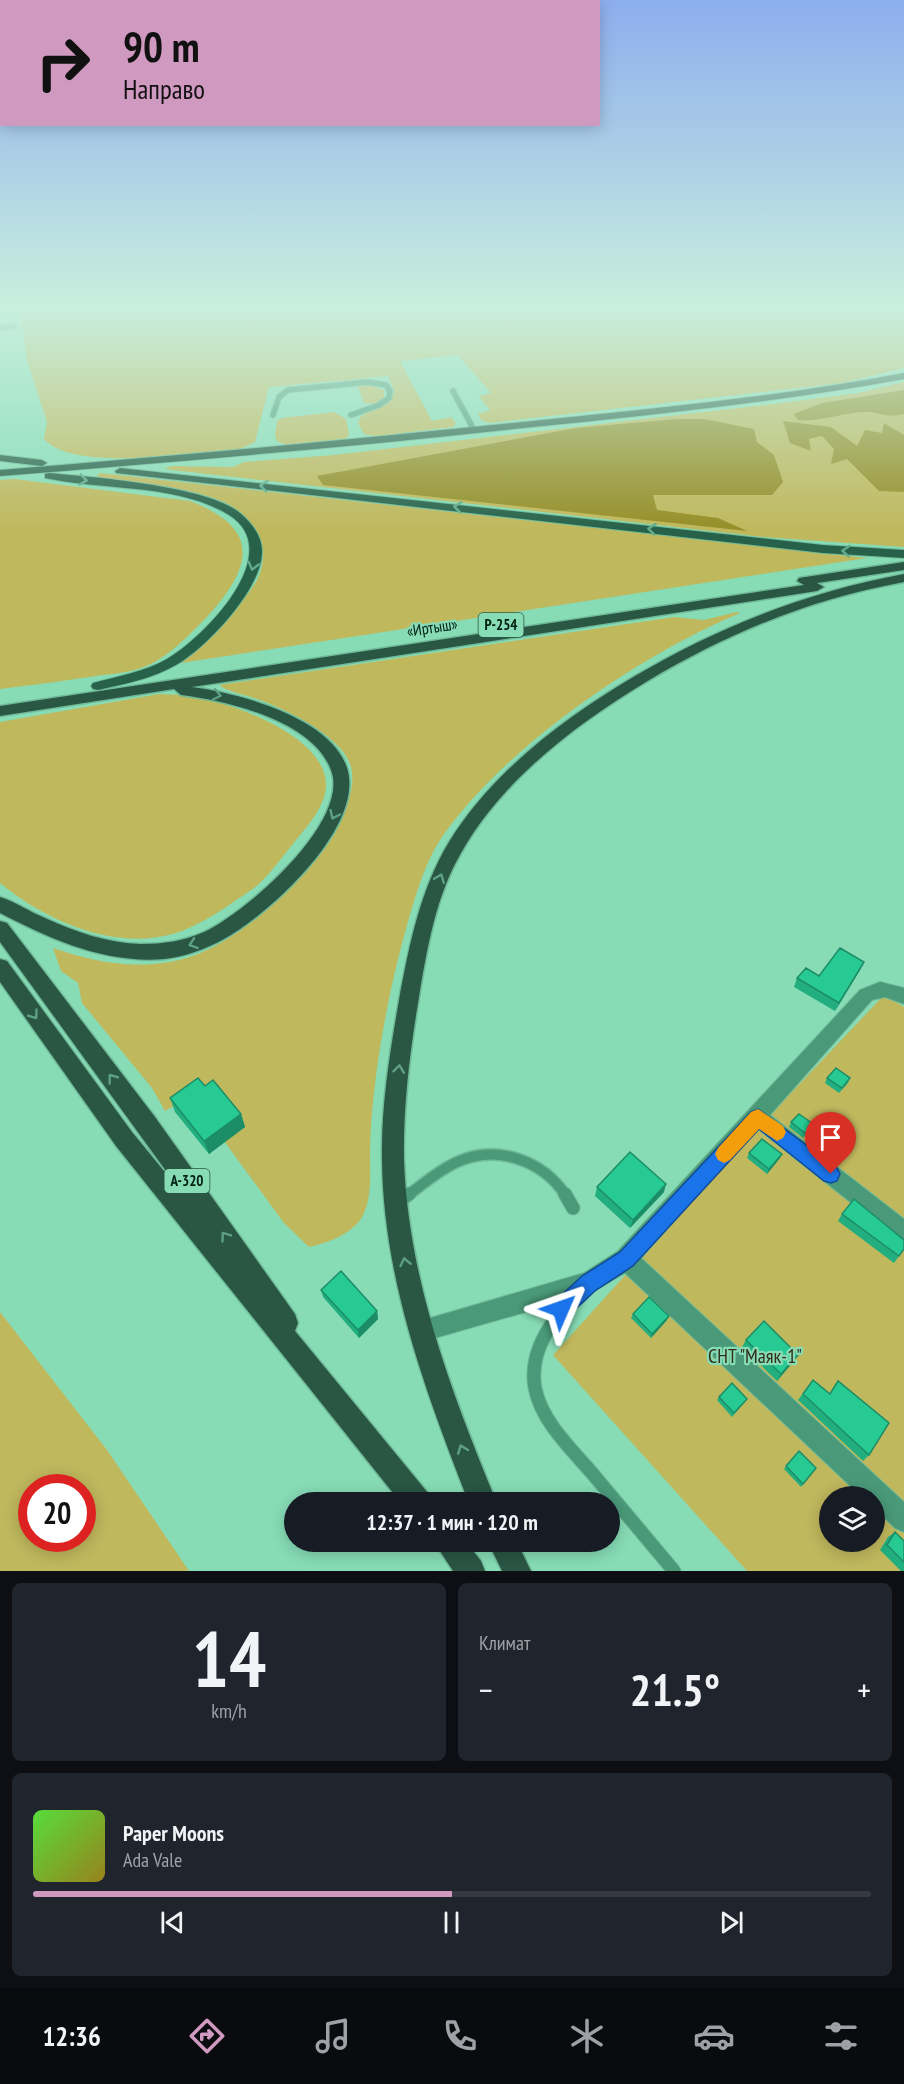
<!DOCTYPE html>
<html lang="ru">
<meta charset="utf-8">
<style>
body{margin:0;font-family:"PT Sans Narrow",sans-serif;background:#20242c;color:#f1f3f6;height:100vh;display:flex;flex-direction:column;font-size:22px;white-space:nowrap}
*{box-sizing:border-box;margin:0}
p{font-size:20px;color:#9ea1a6}
.icon{flex:none;width:33px;height:33px;fill:none;stroke:currentColor;stroke-width:2;stroke-linecap:round;stroke-linejoin:round}
.map{position:relative;height:1571px;overflow:hidden}
.details{display:flex;flex-direction:column;gap:12px;padding:12px;background:#0d0f14;flex:1}
.details>*{flex:none}
.guide{position:absolute;left:0px;top:0px;width:600px;height:126px;box-shadow:0 3px 15px #0003;background:#d099c0;color:#111;overflow:hidden}
.tools{position:absolute;left:819px;top:1486px;display:grid;gap:12px}
.tools a{display:grid;place-items:center;width:66px;height:66px;border-radius:50%;background:#171b24;box-shadow:0 3px 15px #0003;font-size:30px}
.speed{position:absolute;left:18px;top:1474px;display:flex;gap:12px;font-size:30px;font-weight:700;text-align:center}
.speed>*{display:grid;place-content:center;width:78px;height:78px;border-radius:50%;background:#171b24;box-shadow:0 3px 15px #0003;line-height:1}
.speed .limit{border:9px solid #d22;background:#fff;color:#111}
.pin{position:absolute;display:grid;place-items:center;width:51px;height:51px;color:#fff;margin:-62px -26px;border-radius:50% 50% 50% 0;rotate:-45deg;box-shadow:0 0 6px #0007}
.pin .icon{rotate:45deg}
.me{position:absolute;width:66px;margin:-33px;rotate:47deg;stroke-linejoin:round;filter:drop-shadow(0 0 4px #0008)}
.turn{display:flex;align-items:center;gap:21px;height:126px;padding:0 24px;font-size:27px}
.turn .icon{width:78px;height:78px;stroke-width:2.5}
.turn b{display:block;font-size:42px;line-height:51px}
.big{font-size:45px;font-weight:600;line-height:1.1}
.details .widget{flex:1;display:flex;flex-direction:column;justify-content:center;gap:9px;min-width:0;padding:0 21px;border-radius:9px;background:#20242c}
.details .dial{align-items:center;gap:0}
.dial b{font-size:78px;line-height:1}
.song{display:flex;align-items:center;gap:18px}
.cover{width:72px;height:72px;border-radius:9px;background:linear-gradient(135deg,hsl(110 70% 55%),hsl(50 70% 35%))}
.played{height:6px;border-radius:3px;background:linear-gradient(90deg,#d099c0 50%,#363941 50%)}
.keys{display:flex;justify-content:space-around;direction:ltr}
.heat{display:flex;justify-content:space-between;align-items:center;font-size:33px;direction:ltr}
.details .tiles{flex:1;display:grid;gap:12px;grid-template-columns:1fr 1fr}
.widget:last-child{grid-column:span 2}
.trip{position:absolute;left:284px;top:1492px;width:336px;height:60px;border-radius:30px;background:#171b24;box-shadow:0 3px 15px #0003;font-weight:600;line-height:60px;text-align:center}
.tabs{display:flex;height:96px;justify-content:space-around;align-items:center;background:#090b0e;color:#9ea1a6}
.tabs .icon{width:42px;height:42px}
.tabs .on{color:#d099c0}
.tabs b{font-size:27px;color:#f1f3f6}
.map>svg:first-child{display:block}
</style>
<div class="map">
<svg width="904" height="1571" viewBox="0 0 904 1571">
<rect width="100%" height="100%" fill="#87dcb6"/>
<path fill="#c0b85d" fill-rule="evenodd" d="M20,309H904V368L842,383L489,423L481,420L478,414L490,410L479,396L491,393L458,355L400,361L432,421L451,417L456,423L453,427L376,436L364,434L358,423L361,416L392,398L394,390L388,376L269,387L255,442L238,450C193,452 74,473 44,439L47,422L27,360Z
M904,382V547L763,537L164,469L172,466L233,467L244,462L333,455L773,404L858,393Z
M363,383L384,390V398L374,404L364,403L357,384Z
M334,412L346,419L349,435L345,439L289,446L277,441L275,436L277,421L282,418Z
M100,473L867,558L181,663L180,661C203,637 243,607 258,578C273,546 251,513 221,501C184,486 139,484 100,478L97,476Z
M15,479L190,501C263,529 252,568 206,618C187,637 167,659 141,668C127,673 110,674 96,676C64,681 32,685 0,689V480Z
M737,612L740,613C639,656 513,741 447,830C430,852 420,881 412,908C390,981 371,1078 370,1154C370,1176 373,1206 357,1224C344,1237 326,1243 309,1247L284,1223L191,1096L165,1111L152,1088L82,1003L78,983L61,971L53,948C92,961 128,969 169,962C196,958 222,944 243,928C279,899 364,817 351,767C343,736 285,709 257,699C246,695 228,692 219,685L674,617L704,620Z
M159,694C172,695 187,694 200,697C238,706 315,734 325,776C331,802 308,825 293,844C283,856 273,870 261,882C253,890 241,896 232,903C216,914 195,927 176,933C116,952 46,921 0,883V722Z
M884,995L904,1007V1571H747L553,1355L770,1115ZM830,1497H874V1542H830Z
M0,1312L107,1450L189,1571H0ZM32,1488H82V1539H32Z"/>
<path fill="#978e28" d="M904,390V414C887,418 883,413 867,412C844,412 821,422 798,420L793,414L822,403Z
M677,419H704L754,429L757,442L774,455L783,482L772,495H653L657,510L718,518L747,531L323,485L317,476L576,428Z
M783,421L831,427L857,446L865,430L882,433L884,423L904,435V492L879,491L847,459L831,464L834,449L822,436L809,439L811,451L790,443Z"/>
<g fill="none" stroke-linecap="round" stroke-linejoin="round">
<g stroke="#6fba98" stroke-width="7">
<path id="service-far2" d="M0,328L14,326
M453,391L474,430
M273,415L279,397L288,390L368,382L386,385L390,391L389,398L379,405L351,415"/>
</g>
<g stroke="#6fba98" stroke-width="13">
<path id="service-far1" d="M407,1196C423,1184 439,1170 457,1162C496,1144 543,1160 566,1196"/>
</g>
<g stroke="#6fba98" stroke-width="15">
<path id="service" d="M565,1194L573,1208
M399,1201L409,1194
M580,1292C554,1315 528,1351 535,1388C542,1424 575,1452 597,1479C623,1510 648,1540 674,1571"/>
</g>
<g stroke="#6fba98" stroke-width="2">
<path id="minor" d="M880,982L904,988V1004L885,997L872,1000L770,1115L904,1219V1243L897,1239L757,1128L641,1258L904,1502V1532L895,1528L874,1508V1497H862L625,1273L589,1294L421,1342L413,1339L410,1331L413,1323L584,1273L618,1251L860,990Z"/>
</g>
<g stroke="#6fba98" stroke-width="2">
<path id="primary" d="M904,373V379C778,402 651,415 523,428C349,447 175,462 0,476V470C175,456 349,440 523,422C651,409 778,397 904,373Z
M0,455L42,460L47,463L42,466L0,461Z
M120,468L823,545L904,550V558L823,553L116,473L115,471Z
M49,473C93,477 208,486 240,513C251,522 262,536 262,551C263,588 206,648 176,665C152,679 124,684 98,690L93,689L91,686L93,683C118,676 144,672 167,659C204,638 288,552 229,515C177,483 103,491 45,478V474Z"/>
</g>
<g stroke="#6fba98" stroke-width="3">
<path id="trunk" d="M904,562V570L817,583L824,587L817,591L192,687C239,693 342,720 349,777C356,834 269,914 224,939C206,949 184,957 164,959C105,964 50,939 0,913V897C16,902 30,912 45,918C75,932 108,943 141,944C163,944 184,941 204,932C245,913 347,825 332,773C316,721 228,701 181,695L174,689L0,716V706L804,585L797,581L799,578Z
M904,574V582C810,599 728,633 646,682C575,725 502,780 461,853C436,896 427,948 419,997C410,1051 403,1106 404,1160C408,1279 452,1394 497,1503H469C426,1393 383,1278 382,1159C381,1106 390,1052 399,1000C409,946 420,890 449,842C493,771 564,718 635,676C720,626 807,592 904,574Z
M0,921L7,923L155,1117L295,1314L298,1323L295,1331L428,1493L432,1503H401L116,1146L0,982V959L7,961L132,1132L182,1193L0,942Z
M434,1542H466L481,1561L485,1571H453Z
M488,1542H517L531,1571H502Z"/>
</g>
<use href="#service-far2" stroke="#4a9a79" stroke-width="5"/>
<use href="#service-far1" stroke="#4a9a79" stroke-width="10"/>
<use href="#service" stroke="#4a9a79" stroke-width="13"/>
<use href="#minor" fill="#4a9a79" fill-rule="evenodd"/>
<use href="#primary" fill="#28614a" fill-rule="evenodd"/>
<use href="#trunk" fill="#2a5644" fill-rule="evenodd"/>
</g>
<path fill="#22ae7e" d="M860,970L835,1011L794,987L797,978Z
M827,1078H850L848,1083L839,1093L825,1083Z
M205,1086L241,1114L245,1127L209,1154L175,1112L170,1098Z
M791,1122L813,1124L811,1129L803,1138L789,1127Z
M749,1153L782,1154L780,1158L767,1174L747,1158Z
M597,1187L664,1192L630,1228L595,1196Z
M842,1214L899,1256L894,1263L838,1221Z
M321,1290L377,1311L378,1319L359,1338L323,1297Z
M633,1314L667,1320L651,1338L631,1318Z
M746,1340L793,1362L777,1381L742,1347Z
M813,1380L829,1394L838,1381L869,1455L863,1461L798,1400Z
M719,1397L745,1402L732,1417L717,1400Z
M799,1451L816,1468L801,1487L784,1469Z
M895,1532L904,1541V1571H901L880,1550L888,1537Z"/>
<path fill="#1c8d67" d="M864,962L860,970L835,1011L839,1003Z
M241,1114L245,1127L209,1154L204,1141Z
M782,1154L780,1158L767,1174L769,1169Z
M666,1184L664,1192L630,1228L633,1220Z
M377,1311L378,1319L359,1338L358,1330Z
M669,1316L667,1320L651,1338L652,1334Z
M798,1355L793,1362L777,1381L781,1374Z"/>
<path fill="#28ca93" stroke="#1c8d67" stroke-width="1.5" d="M840,948L864,962L839,1003L797,978L806,968L819,976Z
M836,1068L850,1078L842,1088L827,1078Z
M198,1078L205,1086L213,1080L241,1114L204,1141L170,1098Z
M799,1114L813,1124L806,1134L791,1122Z
M762,1139L782,1154L769,1169L749,1153Z
M630,1152L666,1184L633,1220L597,1187Z
M854,1199L904,1240V1249L899,1256L842,1214Z
M341,1271L377,1311L358,1330L321,1290Z
M649,1297L669,1316L652,1334L633,1314Z
M764,1321L798,1355L781,1374L746,1340Z
M813,1380L830,1394L838,1381L889,1423L869,1455L803,1394Z
M732,1383L747,1399L734,1413L719,1397Z
M799,1451L816,1468L803,1484L786,1466Z
M895,1532L904,1541V1562L887,1545Z"/>
<defs><path id="oneway-chevron" d="M-2-3.5L2.5 0L-2 3.5" fill="none" stroke-width="1.6" stroke-linecap="round" stroke-linejoin="round" transform="scale(1.5)"/></defs>
<g stroke="#61ab8b">
<use href="#oneway-chevron" transform="translate(83 480) rotate(8)"/>
<use href="#oneway-chevron" transform="translate(264 486) rotate(-174)"/>
<use href="#oneway-chevron" transform="translate(458 507) rotate(-174)"/>
<use href="#oneway-chevron" transform="translate(652 529) rotate(-174)"/>
<use href="#oneway-chevron" transform="translate(846 551) rotate(-176)"/>
<use href="#oneway-chevron" transform="translate(253 566) rotate(104)"/>
</g>
<g stroke="#5da083">
<use href="#oneway-chevron" transform="translate(217 695) rotate(12)"/>
<use href="#oneway-chevron" transform="translate(334 815) rotate(115)"/>
<use href="#oneway-chevron" transform="translate(440 878) rotate(-68)"/>
<use href="#oneway-chevron" transform="translate(193 944) rotate(161)"/>
<use href="#oneway-chevron" transform="translate(34 1015) rotate(54)"/>
<use href="#oneway-chevron" transform="translate(399 1069) rotate(-83)"/>
<use href="#oneway-chevron" transform="translate(112 1078) rotate(-127)"/>
<use href="#oneway-chevron" transform="translate(225 1236) rotate(-125)"/>
<use href="#oneway-chevron" transform="translate(405 1262) rotate(-102)"/>
<use href="#oneway-chevron" transform="translate(462 1449) rotate(-111)"/>
</g>
<linearGradient id="sky" x2="0" y2="1"><stop stop-color="#8daeee"/><stop offset="0.58" stop-color="#c9efde"/><stop offset="1" stop-color="#c9efde" stop-opacity="0"/></linearGradient>
<rect width="904" height="529" fill="url(#sky)"/>
<path fill="#1a73e8" stroke="#114b97" stroke-width="1.5" d="M758,1109L837,1168L840,1174L837,1181L831,1183L824,1181L759,1129L633,1266L596,1290L568,1316L561,1319L554,1316L551,1309L554,1302L582,1276L620,1252L751,1112Z"/>
<path fill="#f59e0b" d="M758,1109L783,1126L786,1132L783,1138L777,1141L759,1129L730,1160L724,1163L718,1160L715,1154L718,1148L751,1112Z"/>
<g text-anchor="middle" stroke-width="4.5" stroke-linejoin="round" paint-order="stroke">
<g fill="#87dcb6" stroke="#285843" stroke-width="1.5">
<rect x="478.5" y="613" width="45" height="24" rx="4.5"/>
<rect x="164.5" y="1169" width="45" height="24" rx="4.5"/>
</g>
<g font-size="15" font-weight="bold" fill="#001f12">
<text x="501" y="630">Р-254</text>
<text x="187" y="1186">А-320</text>
</g>
<g font-size="16" fill="#001f12" stroke="#87dcb6">
<text transform="translate(432 627) rotate(-9)" y="6">«Иртыш»</text>
</g>
<g font-size="20" fill="#32301a" stroke="#87dcb6">
<text x="755" y="1363">СНТ "Маяк-1"</text>
</g>
</g>
</svg>
<div class="tools">
<a><svg class="icon" aria-label="layers" viewBox="0 0 24 24"><path d="M12 4l9 5-9 5-9-5zM3 14l9 5 9-5"/></svg></a>
</div>
<div class="speed"><div class="limit">20</div></div>
<div class="pin" style="left:831px;top:1174px;background:#d93025"><svg class="icon" aria-label="arrive" viewBox="0 0 24 24"><path d="M6 21V4h12l-3 4 3 4H6"/></svg></div>
<svg class="me" style="left:561px;top:1309px" viewBox="-20 -20 40 40"><path d="M0-17L14 15 0 8-14 15z" fill="#1a73e8" stroke="#fff" stroke-width="4"/></svg>
<div class="trip">12:37 · 1 мин · 120 m</div>
<div class="guide">
<div class="turn"><svg class="icon" aria-label="right" viewBox="0 0 24 24"><path d="M7 20v-9h11M14 6l5 5-5 5"/></svg><div><b>90 m</b>Направо</div></div>
</div>
</div>
<section class="details">
<div class="tiles">
<div class="widget dial"><b>14</b><p>km/h</p></div>
<div class="widget"><p>Климат</p>
<div class="heat"><a>−</a><b class="big">21.5°</b><a>+</a></div>
</div>
<div class="widget">
<div class="song"><i class="cover"></i><div><b>Paper Moons</b><p>Ada Vale</p></div></div>
<div class="played"></div>
<div class="keys"><svg class="icon" aria-label="previous" viewBox="0 0 24 24"><path d="M18 5L8 12l10 7zM5 5v14"/></svg><svg class="icon" aria-label="pause" viewBox="0 0 24 24"><path d="M8 5v14M16 5v14"/></svg><svg class="icon" aria-label="next" viewBox="0 0 24 24"><path d="M6 5l10 7-10 7zM19 5v14"/></svg></div>
</div>
</div>
</section>
<nav class="tabs">
<b>12:36</b>
<svg class="icon on" aria-label="directions" viewBox="0 0 24 24"><path d="M12 3l9 9-9 9-9-9zM9 14v-3h6M13 9l2 2-2 2"/></svg>
<svg class="icon" aria-label="music" viewBox="0 0 24 24"><path d="M9 18V5l10-2v13"/><circle cx="6" cy="18" r="3"/><circle cx="16" cy="16" r="3"/></svg>
<svg class="icon" aria-label="phone" viewBox="0 0 24 24"><path d="M5 4h4l2 5-3 2q2 4 5 5l2-3 5 2v4C11 20 4 13 5 4z"/></svg>
<svg class="icon" aria-label="climate" viewBox="0 0 24 24"><path d="M12 3v18M4 7l16 10M4 17L20 7"/></svg>
<svg class="icon" aria-label="car" viewBox="0 0 24 24"><path d="M5 17H2v-5l4-1 3-4h7l3 4 3 1v5h-3M9 17h6M6 11h13"/><circle cx="7" cy="17" r="2"/><circle cx="17" cy="17" r="2"/></svg>
<svg class="icon" aria-label="filters" viewBox="0 0 24 24"><path d="M4 7h16M4 17h16"/><circle cx="9" cy="7" r="2"/><circle cx="15" cy="17" r="2"/></svg>
</nav>
